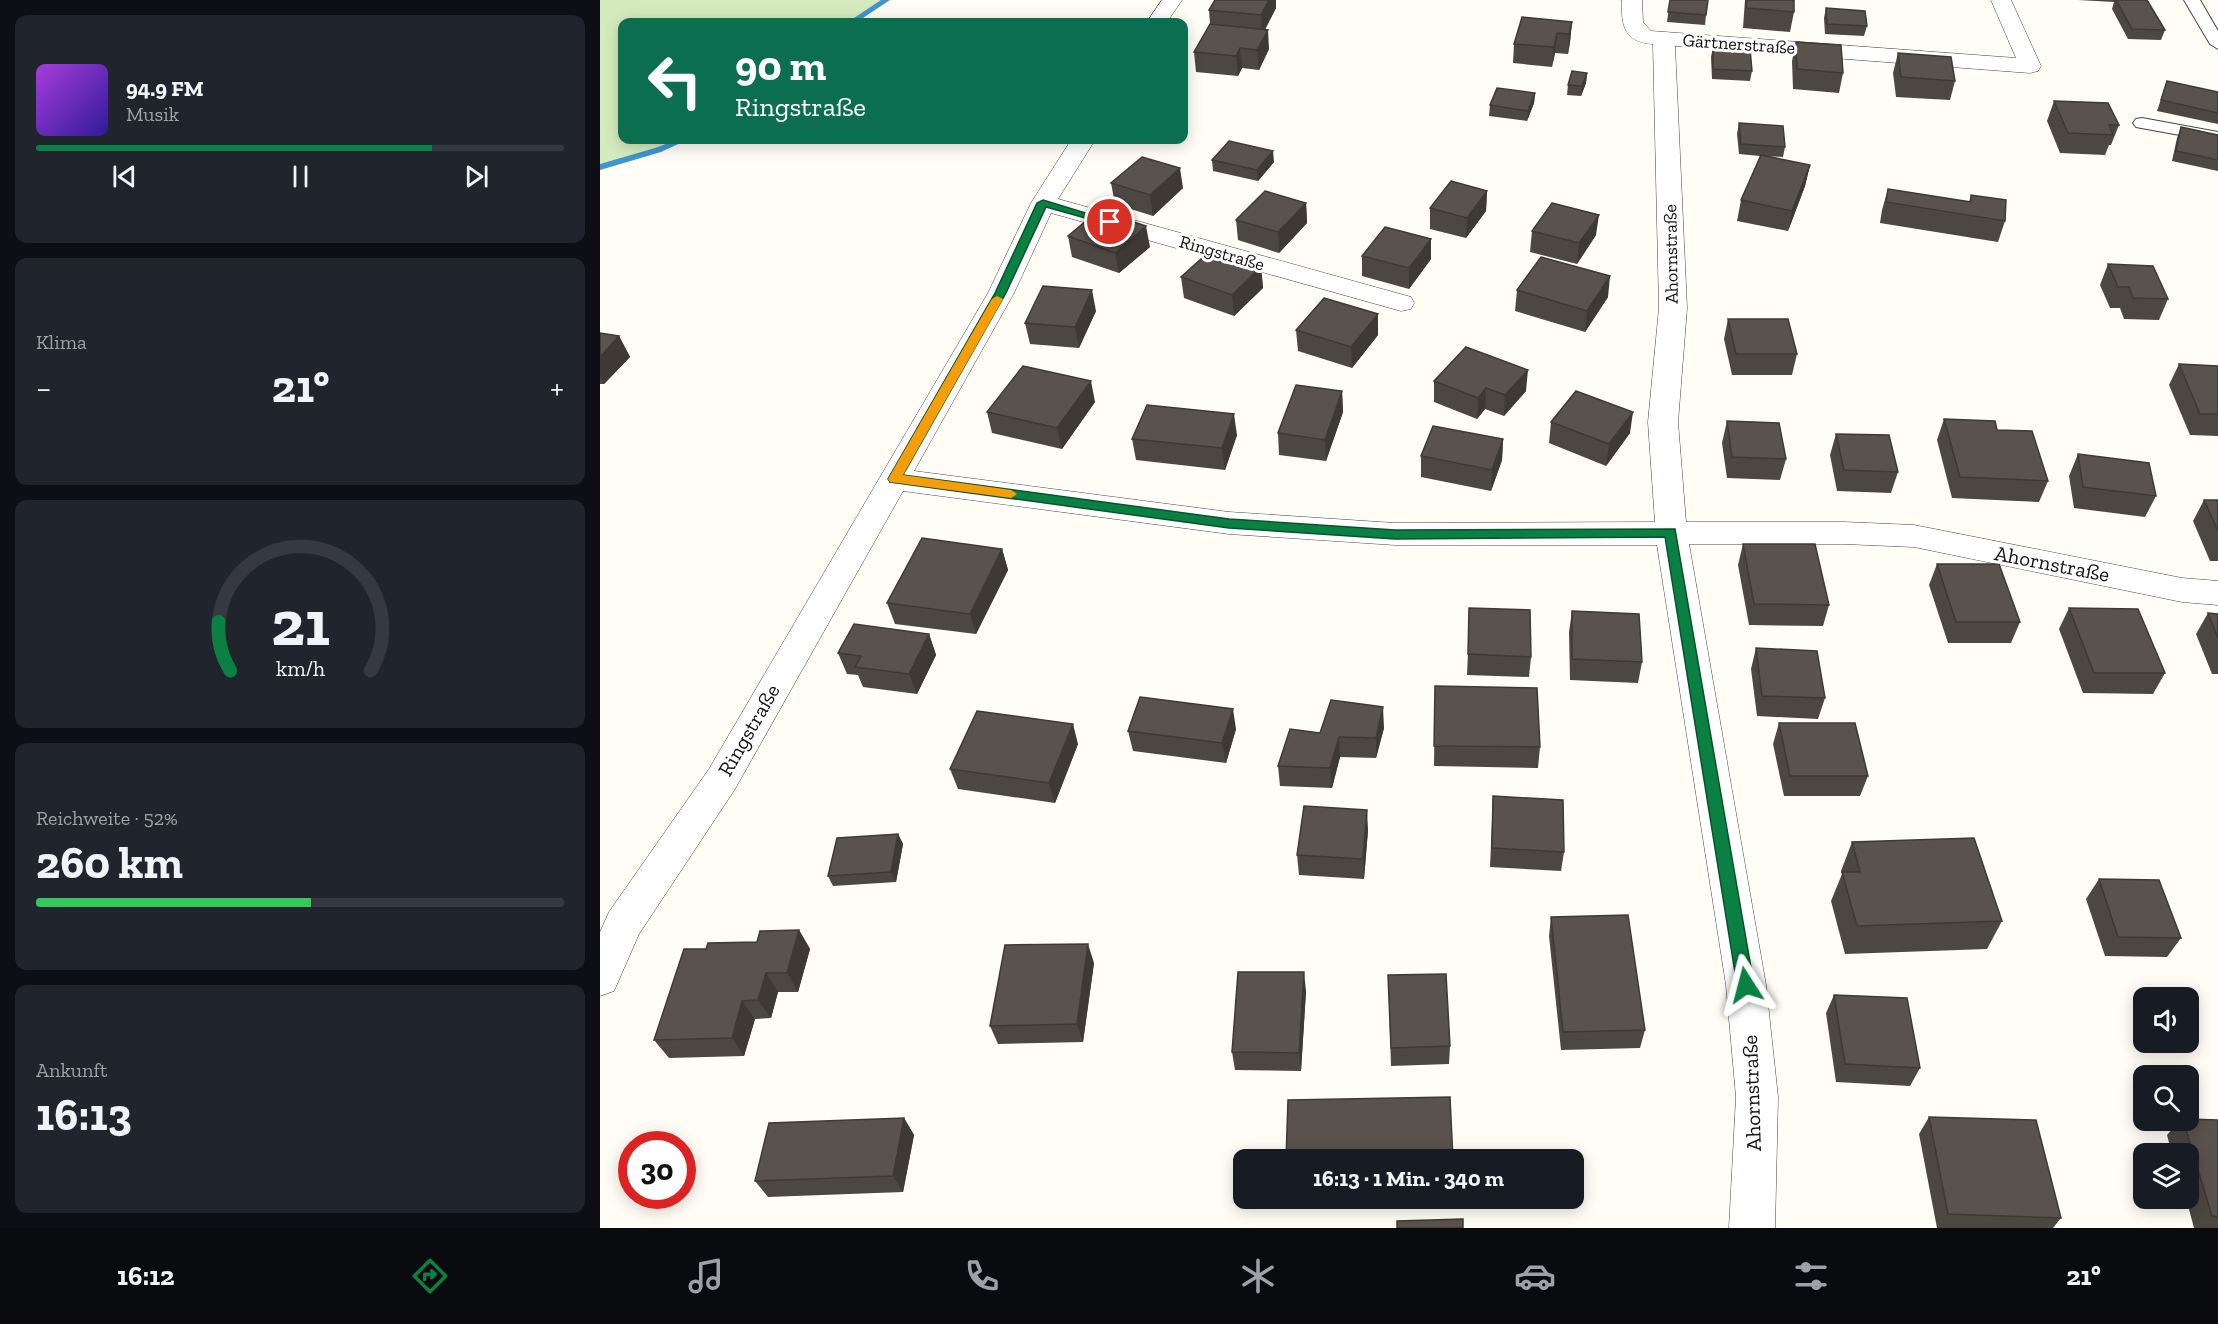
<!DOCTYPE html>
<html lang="de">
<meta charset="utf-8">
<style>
body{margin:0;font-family:"Zilla Slab",serif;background:#20242c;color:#f1f3f6;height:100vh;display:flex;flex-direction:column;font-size:22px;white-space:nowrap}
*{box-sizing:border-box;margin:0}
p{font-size:20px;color:#9ea1a6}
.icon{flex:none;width:33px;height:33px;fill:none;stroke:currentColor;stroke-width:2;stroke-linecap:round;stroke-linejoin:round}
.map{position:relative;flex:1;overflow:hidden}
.sheet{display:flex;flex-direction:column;gap:15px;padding:15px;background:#0d0f14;width:600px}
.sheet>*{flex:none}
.hud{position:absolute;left:18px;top:18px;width:570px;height:126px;border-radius:12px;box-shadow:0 3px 15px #0003;background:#0b6e4f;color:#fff;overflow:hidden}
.controls{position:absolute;left:1533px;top:987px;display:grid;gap:12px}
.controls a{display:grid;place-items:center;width:66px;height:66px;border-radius:12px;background:#171b24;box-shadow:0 3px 15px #0003;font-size:30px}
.speed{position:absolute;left:18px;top:1131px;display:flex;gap:12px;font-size:30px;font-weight:700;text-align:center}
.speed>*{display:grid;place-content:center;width:78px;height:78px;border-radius:50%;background:#171b24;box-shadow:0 3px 15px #0003;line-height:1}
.speed .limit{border:9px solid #d22;background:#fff;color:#111}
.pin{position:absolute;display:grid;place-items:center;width:51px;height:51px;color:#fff;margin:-26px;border:3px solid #fff;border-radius:50%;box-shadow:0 2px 6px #0007}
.me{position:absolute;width:66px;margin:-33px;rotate:351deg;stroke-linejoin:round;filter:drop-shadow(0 0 4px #0008)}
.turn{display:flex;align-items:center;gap:21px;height:126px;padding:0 18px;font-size:27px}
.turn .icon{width:78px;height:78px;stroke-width:2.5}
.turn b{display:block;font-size:42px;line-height:51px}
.big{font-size:45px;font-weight:700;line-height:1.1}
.sheet .widget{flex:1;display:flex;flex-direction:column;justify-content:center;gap:9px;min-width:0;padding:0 21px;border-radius:12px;background:#20242c}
.sheet .dial{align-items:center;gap:0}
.dial svg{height:156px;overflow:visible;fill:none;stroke:#363941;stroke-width:7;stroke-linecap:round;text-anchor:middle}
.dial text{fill:#f1f3f6;stroke:none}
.song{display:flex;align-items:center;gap:18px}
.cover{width:72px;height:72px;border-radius:9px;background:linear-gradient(135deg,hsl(280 70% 55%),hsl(250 70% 35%))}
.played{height:6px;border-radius:3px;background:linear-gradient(90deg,#0b8043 75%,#363941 75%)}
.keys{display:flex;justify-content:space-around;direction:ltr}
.heat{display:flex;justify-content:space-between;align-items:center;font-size:33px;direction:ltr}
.charge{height:9px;border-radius:4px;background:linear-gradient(90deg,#34c759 52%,#363941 0)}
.trip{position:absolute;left:633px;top:1149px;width:351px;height:60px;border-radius:12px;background:#171b24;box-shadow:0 3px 15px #0003;font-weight:700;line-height:60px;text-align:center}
.tabs{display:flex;height:96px;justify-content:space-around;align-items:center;background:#090b0e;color:#9ea1a6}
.tabs .icon{width:42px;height:42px}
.tabs .selected{color:#0b8043}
.tabs b{font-size:27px;color:#f1f3f6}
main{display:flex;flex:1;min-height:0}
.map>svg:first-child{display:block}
</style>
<main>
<section class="sheet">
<div class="widget">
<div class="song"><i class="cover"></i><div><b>94.9 FM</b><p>Musik</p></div></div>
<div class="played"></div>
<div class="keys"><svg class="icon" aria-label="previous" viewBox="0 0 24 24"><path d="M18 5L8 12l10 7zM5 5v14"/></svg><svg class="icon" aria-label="pause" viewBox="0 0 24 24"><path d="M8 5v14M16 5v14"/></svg><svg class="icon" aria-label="next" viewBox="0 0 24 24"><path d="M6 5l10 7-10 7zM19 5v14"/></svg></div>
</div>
<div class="widget"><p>Klima</p>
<div class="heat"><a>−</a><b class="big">21°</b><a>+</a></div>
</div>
<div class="widget dial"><svg viewBox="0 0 100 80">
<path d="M14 69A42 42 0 1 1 86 69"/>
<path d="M14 69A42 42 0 0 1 8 44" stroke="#0b8043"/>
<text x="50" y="56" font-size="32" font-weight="700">21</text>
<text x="50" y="72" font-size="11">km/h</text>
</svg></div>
<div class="widget"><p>Reichweite · 52%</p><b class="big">260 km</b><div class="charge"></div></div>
<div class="widget"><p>Ankunft</p><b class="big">16:13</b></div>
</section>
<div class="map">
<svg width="1618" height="1228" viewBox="0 0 1618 1228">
<rect width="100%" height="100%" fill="#fffdf5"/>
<path fill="#d5ebbd" d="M0,0H286L252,22H22V140H83L58,150L0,167Z"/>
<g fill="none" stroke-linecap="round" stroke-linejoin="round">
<path fill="#3f96cf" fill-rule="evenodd" d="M281,0H290L257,22H248Z
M77,140H87L61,152L0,170V164L55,148Z"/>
<g stroke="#444" stroke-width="2">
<path id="service" d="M1584,0H1600L1618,31V49L1610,44Z
M1542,118L1618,132V142L1536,127L1533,123L1536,119Z"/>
</g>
<g stroke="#444" stroke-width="1">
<path id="minor" d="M562,0H582L567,22H547Z
M1022,0H1042L1043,22L1051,31L1416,58L1391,0H1411L1441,66L1438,71L1430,73L1075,46L1087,308L1078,422L1086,522H1244L1314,525L1582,578L1618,581V605L1582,602L1314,547L1244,544H1089L1166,985L1178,1097L1175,1228H1129L1136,1097L1126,985L1057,545H795L629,534L303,491L135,789L39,934L14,991L0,996V932L9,912L109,769L388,293L431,203L471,140H495L458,199L811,297L814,303L811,309L801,311L451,213L414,293L314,471L629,512L795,523L1055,522L1048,422L1059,308L1053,44C1024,42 1021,26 1022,0Z"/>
</g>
<use href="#service" fill="#fff" fill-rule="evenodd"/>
<use href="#minor" fill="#fff" fill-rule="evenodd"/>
</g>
<path fill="#4d4742" d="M1070,0L1106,15L1105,25L1067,22Z
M1145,0H1194V12L1190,32L1143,28Z
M1478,0H1547L1565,30L1561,40L1528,39L1512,9L1514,2Z
M676,8L665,30L669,49L659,70L642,68L638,76L596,72L594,52L610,24L609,10Z
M1226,8L1267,26L1264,36L1225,34L1224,18Z
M972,22L970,42L968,54L955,53L952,67L913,63L914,44Z
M1196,42L1243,73L1239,93L1193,89L1192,61Z
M1113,47L1152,71L1150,81L1112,79L1111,57Z
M1298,53L1355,81L1350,100L1296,97L1293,73Z
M987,73L986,83L981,96L967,95L968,85Z
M1567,81L1618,92V124L1557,111Z
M935,93L934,103L927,121L889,116L890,105Z
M1454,101L1519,125L1511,145H1509L1505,155L1460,153L1447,121Z
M1139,123L1185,147L1183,157L1162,156L1210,165L1205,186L1188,231L1137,221L1141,200L1160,156L1139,154L1137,134Z
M1581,127L1618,135V171L1572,161L1577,138Z
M612,160L674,162L658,181L613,171Z
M511,183L583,188L553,216L515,204Z
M1288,189L1369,202L1371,195L1405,221L1398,242L1280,223L1282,210Z
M887,191L886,211L866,238L830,229V208Z
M706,203L707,223L679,253L638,240L636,220Z
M932,231L996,235L977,264L930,252Z
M468,236L550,247L519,273L472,257Z
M762,256L831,259L809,289L762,276Z
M1508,264L1568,299L1559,320L1524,319L1520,308H1510L1500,285Z
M661,267L663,288L634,316L584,298L581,277Z
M917,290L1008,297L985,332L915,311Z
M496,311L479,348L430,344L425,323Z
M778,314V335L752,368L698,351L696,330Z
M1128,319L1197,354L1192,375H1132L1124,339Z
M0,333L19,336L30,357L4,384H0Z
M1579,364L1618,366V436L1590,435L1569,385Z
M834,381L926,391L904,416L885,409L877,419L834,402Z
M742,391L743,412L726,461L679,455L678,433Z
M495,402L462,449L392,433L387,412Z
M1344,419L1397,430L1448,481L1439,502L1352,498L1337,440Z
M1127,421L1186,459L1180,480L1127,478L1122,443Z
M951,422L1030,433L1006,466L949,443Z
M1236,434L1298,472L1291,493L1237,491L1230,455Z
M637,435L625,470L536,460L532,439Z
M903,439L902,460L891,491L821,477V456Z
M1478,454L1556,496L1545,517L1474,508L1469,476Z
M1604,500H1618V561H1610L1593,521Z
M1143,544L1229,605L1223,626L1149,625L1138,565Z
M402,549L408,570L376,634L295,624L287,603Z
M1337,564L1420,622L1411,643H1348L1329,585Z
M1469,608L1565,673L1553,694L1483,693L1459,629Z
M972,611L1042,662L1038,683L970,680L969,632Z
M1608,613L1618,614V674H1612L1596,634Z
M869,629L931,657L929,677L867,675Z
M329,634L336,655L317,694L263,687L258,675L247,674L238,653Z
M1156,648L1225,698L1218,719L1157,716L1151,669Z
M835,686L940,747L938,768L834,766Z
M1179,723L1268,776L1260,796H1184L1173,744Z
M784,728L776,758L740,757L732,788L680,786L678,766L720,733Z
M636,729L626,763L533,751L528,731Z
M478,744L455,803L358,789L350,769Z
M893,796L964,852L961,871L890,867Z
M768,830L764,879L699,875L697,855Z
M298,834L303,844L296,882L233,886L228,876Z
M1252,842L1402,921L1387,949L1245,954L1231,901L1242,874L1241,871Z
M1499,879L1581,938L1567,957L1505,956L1486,899Z
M951,917L1045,1030L1040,1048L961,1050L949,936Z
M199,930L210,949L198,992H178L171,1018L155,1019L144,1056L69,1058L54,1040L157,942Z
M494,963L483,1042L398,1044L390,1026Z
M788,975L850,1046L849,1064L791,1066Z
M706,991L701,1071L635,1070L632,1052Z
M1234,995L1320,1068L1310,1086L1236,1082L1226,1013Z
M1329,1117L1461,1218L1453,1228H1337L1319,1134Z
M304,1118L314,1135L303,1192L168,1197L155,1181Z
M1580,1120H1618V1228H1594L1586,1198H1588V1154H1572L1567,1135Z"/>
<path fill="#3f3936" d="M669,0H676V8L662,34L661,15Z
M972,22L970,42L968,54L969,34Z
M668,30L669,49L659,70L657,50Z
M957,33L955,53L952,67L954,47Z
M640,48L642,68L638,76L636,56Z
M987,73L986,83L981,96L982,86Z
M935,93L934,103L927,121L928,111Z
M673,151L674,162L658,181L657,170Z
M1210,165L1205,186L1188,231L1192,211Z
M580,168L583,188L553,216L550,195Z
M887,191L886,211L866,238L867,218Z
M706,203L707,223L679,253L678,232Z
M999,215L996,235L977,264L979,243Z
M546,226L550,247L519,273L515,253Z
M831,239V259L809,289V268Z
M661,267L663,288L634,316L632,295Z
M1010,276L1008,297L985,332L987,311Z
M492,290L496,311L479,348L475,327Z
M778,314V335L752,368L751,347Z
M19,336L30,357L4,384L0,376V357Z
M928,370L926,391L904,416L905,395Z
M491,381L495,402L462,449L457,428Z
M886,388L885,409L877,419L878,398Z
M742,391L743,412L726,461L725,440Z
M1033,412L1030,433L1006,466L1009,444Z
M634,414L637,435L625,470L622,448Z
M903,439L902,460L891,491L892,470Z
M402,549L408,570L376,634L370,614Z
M329,634L336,655L317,694L309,674Z
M783,707L784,728L776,758V738Z
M633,709L636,729L626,763L622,743Z
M473,724L478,744L455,803L449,783Z
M739,737L740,757L732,788L730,768Z
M767,810L768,830L764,879L763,859Z
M298,834L303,844L296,882L291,872Z
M199,930L210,949L198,992L187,973Z
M488,944L494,963L483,1042L477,1024Z
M704,972L706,991L701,1071L699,1053Z
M166,973L178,992L171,1018L158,1000Z
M142,1001L155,1019L144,1056L132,1038Z
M304,1118L314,1135L303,1192L293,1176Z"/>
<path fill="#5a524d" stroke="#3f3936" stroke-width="1.5" d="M615,0H669L661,15L609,10Z
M1070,0H1108L1106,15L1068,12Z
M1147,0H1194V12L1146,8Z
M1516,0H1547L1565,30L1532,29Z
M1226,8L1265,11L1267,26L1227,24Z
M922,17L972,22L969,34L957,33L954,47L914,44Z
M610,24L668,30L657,50L640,48L636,56L594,52Z
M1196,42L1241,45L1243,73L1197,69Z
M1113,47L1150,49L1152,71L1113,69Z
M1298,53L1351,57L1355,81L1301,77Z
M972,71L987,73L982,86L968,85Z
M1567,81L1618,92V113L1561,100Z
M897,88L935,93L928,111L890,105Z
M1454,101L1508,103L1519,125H1509L1513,135L1468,133Z
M1139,123L1183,126L1185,147L1141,144Z
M1581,127L1618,135V160L1576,151Z
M629,141L673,151L657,170L612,160Z
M1161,155L1210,165L1192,211L1141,200Z
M542,157L580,168L550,195L511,183Z
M851,181L887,191L867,218L830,208Z
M1288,189L1371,202V195L1406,200L1405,221L1286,202Z
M665,191L706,203L678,232L636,220Z
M952,203L999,215L979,243L932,231Z
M499,210L546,226L515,253L468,236Z
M785,227L831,239L809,268L762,256Z
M611,250L661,267L632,295L581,277Z
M941,257L1010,276L987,311L917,290Z
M1508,264L1553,266L1568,299L1533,298L1529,287H1518Z
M443,286L492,290L475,327L425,323Z
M724,298L778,314L751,347L696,330Z
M1128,319H1188L1197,354H1136Z
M0,333L19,336L0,357Z
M866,347L928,370L905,395L886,388L878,398L834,381Z
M1579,364L1618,366V414H1600Z
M423,366L491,381L457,428L387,412Z
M696,385L742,391L725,440L678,433Z
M976,391L1033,412L1009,444L951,422Z
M547,405L634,414L622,448L532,439Z
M1344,419L1395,421L1397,430L1432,431L1448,481L1360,477Z
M1127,421L1179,423L1186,459L1132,457Z
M833,426L903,439L892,470L821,456Z
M1236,434L1289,435L1298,472L1244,470Z
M1478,454L1549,463L1556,496L1483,487Z
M1604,500H1618V531Z
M322,538L402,549L370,614L287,603Z
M1143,544H1215L1229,605L1154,604Z
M1337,564H1399L1420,622H1356Z
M869,608L930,610L931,657L868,654Z
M1469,608L1538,609L1565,673H1494Z
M972,611L1039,614L1042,662L972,659Z
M1608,613L1618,614V638Z
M254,624L329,634L309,674L255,667L261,656L238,653Z
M1156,648L1217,651L1225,698L1162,696Z
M835,686L937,688L940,747L834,746Z
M540,697L633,709L622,743L528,731Z
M731,700L783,707L776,738L739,737L730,768L678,766L690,729L720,733Z
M377,711L473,724L449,783L350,769Z
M1179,723H1255L1268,776H1190Z
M893,796L963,800L964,852L892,848Z
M704,806L767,810L763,859L697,855Z
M298,834L291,872L228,876L237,838Z
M1374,838L1402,921L1257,926L1242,872H1260L1252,842Z
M1499,879L1559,880L1581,938L1518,937Z
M1028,915L1045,1030L963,1032L951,917Z
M199,930L187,973H166L158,1000L142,1001L132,1038L54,1040L84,949H106L108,943L157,942L160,931Z
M488,944L477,1024L390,1026L405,945Z
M638,972H704L699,1053L632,1052Z
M846,974L850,1046L791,1048L788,975Z
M1234,995L1307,998L1320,1068L1245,1064Z
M850,1097L853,1160H686L688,1100Z
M1329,1117L1436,1120L1461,1218L1348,1214Z
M304,1118L293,1176L155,1181L169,1123Z
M1588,1119L1618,1120V1217L1612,1216L1583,1120H1588Z
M863,1219V1228H797V1221Z"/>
<path fill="#0b8043" stroke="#07532c" stroke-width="1.5" d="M443,200L515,222L510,225L446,207L406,293L303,475L629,519L795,530L1075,529L1154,985L1151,990L1146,992L1140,990L1137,985L1065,537L795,539L629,528L290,482L288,479L395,293L437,203Z"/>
<path fill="#f59e0b" d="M397,296L403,299L303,475L411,490L417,494L411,498L290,482L288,479L392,299Z"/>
<g text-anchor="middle" stroke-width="6" stroke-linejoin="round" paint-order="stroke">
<g font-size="18" fill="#111" stroke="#fff">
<text transform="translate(1139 44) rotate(4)" y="6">Gärtnerstraße</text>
<text transform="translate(622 253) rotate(16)" y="6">Ringstraße</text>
<text transform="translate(1071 254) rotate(-91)" y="6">Ahornstraße</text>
</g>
<g font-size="21" fill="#111" stroke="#fff">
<text transform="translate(1452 564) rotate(11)" y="7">Ahornstraße</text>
<text transform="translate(149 730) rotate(-60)" y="7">Ringstraße</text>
<text transform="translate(1152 1093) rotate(-92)" y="7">Ahornstraße</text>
</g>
</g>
</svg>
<div class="controls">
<a><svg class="icon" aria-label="sound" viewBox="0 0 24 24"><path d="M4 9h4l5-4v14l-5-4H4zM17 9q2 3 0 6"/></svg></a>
<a><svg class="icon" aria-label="search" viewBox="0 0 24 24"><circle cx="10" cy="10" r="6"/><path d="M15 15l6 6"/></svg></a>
<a><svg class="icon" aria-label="layers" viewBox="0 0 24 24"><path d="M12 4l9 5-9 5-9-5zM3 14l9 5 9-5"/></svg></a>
</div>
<div class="speed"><div class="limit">30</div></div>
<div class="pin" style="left:510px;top:222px;background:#d93025"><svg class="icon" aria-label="arrive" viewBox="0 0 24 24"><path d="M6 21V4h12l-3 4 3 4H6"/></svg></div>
<svg class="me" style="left:1146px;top:985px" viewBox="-20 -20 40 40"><path d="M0-17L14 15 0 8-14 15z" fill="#0b8043" stroke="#fff" stroke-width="4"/></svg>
<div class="trip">16:13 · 1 Min. · 340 m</div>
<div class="hud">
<div class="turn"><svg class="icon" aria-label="left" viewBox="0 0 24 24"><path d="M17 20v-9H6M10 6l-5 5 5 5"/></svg><div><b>90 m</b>Ringstraße</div></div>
</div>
</div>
</main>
<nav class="tabs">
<b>16:12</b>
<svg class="icon selected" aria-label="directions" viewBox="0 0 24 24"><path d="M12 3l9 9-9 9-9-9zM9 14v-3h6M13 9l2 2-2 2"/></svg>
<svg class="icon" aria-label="music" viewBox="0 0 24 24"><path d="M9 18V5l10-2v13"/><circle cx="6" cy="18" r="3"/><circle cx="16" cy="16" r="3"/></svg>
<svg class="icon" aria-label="phone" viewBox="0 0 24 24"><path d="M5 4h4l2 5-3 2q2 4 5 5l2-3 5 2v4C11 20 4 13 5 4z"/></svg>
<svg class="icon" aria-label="climate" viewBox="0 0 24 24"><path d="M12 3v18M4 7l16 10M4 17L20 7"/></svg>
<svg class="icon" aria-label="car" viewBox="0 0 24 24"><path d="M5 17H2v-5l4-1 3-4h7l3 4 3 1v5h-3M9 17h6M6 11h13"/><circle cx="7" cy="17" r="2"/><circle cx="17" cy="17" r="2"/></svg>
<svg class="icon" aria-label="filters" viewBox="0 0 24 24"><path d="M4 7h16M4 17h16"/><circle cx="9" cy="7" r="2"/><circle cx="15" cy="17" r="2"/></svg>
<b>21°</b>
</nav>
